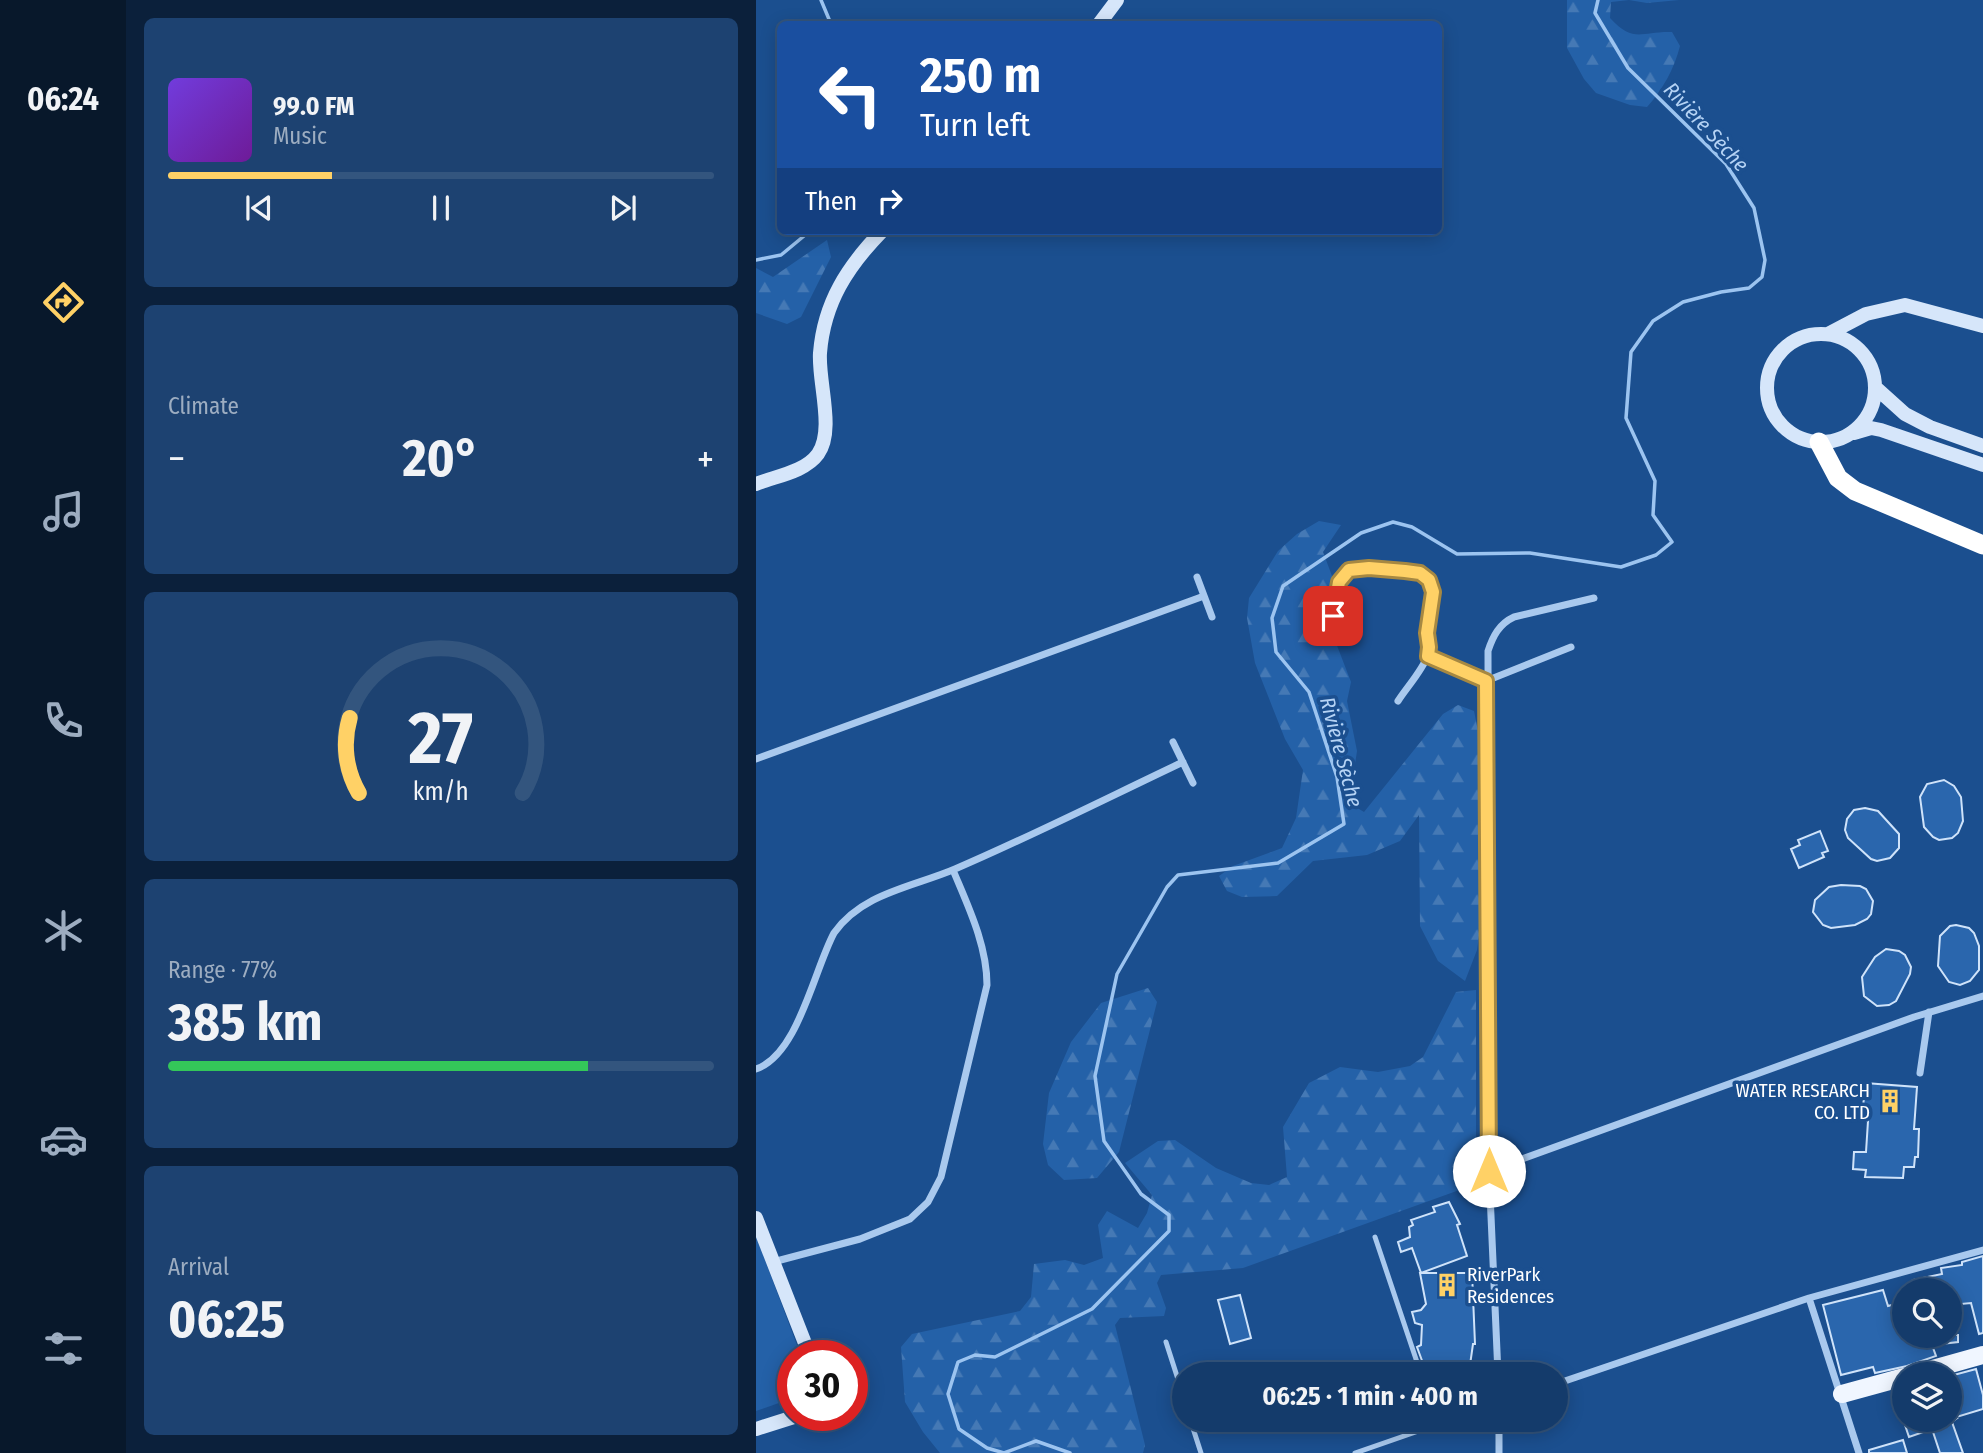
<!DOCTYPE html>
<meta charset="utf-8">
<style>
body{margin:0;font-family:"Fira Sans Condensed",sans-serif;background:#1d4271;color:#f1f3f6;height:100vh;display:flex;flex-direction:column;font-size:26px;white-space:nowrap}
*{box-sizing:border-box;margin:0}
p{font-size:23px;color:#9dadc1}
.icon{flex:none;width:38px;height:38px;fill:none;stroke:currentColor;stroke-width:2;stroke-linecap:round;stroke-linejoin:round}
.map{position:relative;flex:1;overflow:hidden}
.drawer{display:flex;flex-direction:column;gap:18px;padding:18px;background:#0b203b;width:630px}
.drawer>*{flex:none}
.hud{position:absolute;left:21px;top:21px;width:665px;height:214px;border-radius:10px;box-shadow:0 4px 18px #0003,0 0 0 2px #33557e;background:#1a4fa0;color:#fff;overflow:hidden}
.tools{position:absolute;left:1136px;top:1278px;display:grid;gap:14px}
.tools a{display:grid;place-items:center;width:70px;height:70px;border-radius:50%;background:#143b6b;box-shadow:0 4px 18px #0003,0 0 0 2px #33557e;font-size:35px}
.speed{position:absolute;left:21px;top:1340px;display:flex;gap:14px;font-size:35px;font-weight:700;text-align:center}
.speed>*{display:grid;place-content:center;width:91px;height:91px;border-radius:50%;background:#143b6b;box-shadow:0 4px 18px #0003,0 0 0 2px #33557e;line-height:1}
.speed .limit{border:10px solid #d22;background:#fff;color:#111}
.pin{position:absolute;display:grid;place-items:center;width:60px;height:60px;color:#fff;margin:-30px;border-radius:14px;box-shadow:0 4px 10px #0006}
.me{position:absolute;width:77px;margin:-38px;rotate:0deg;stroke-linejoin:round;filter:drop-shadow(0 0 5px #0008)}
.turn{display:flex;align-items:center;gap:24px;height:147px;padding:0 28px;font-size:32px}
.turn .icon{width:91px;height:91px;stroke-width:2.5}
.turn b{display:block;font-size:49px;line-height:60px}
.then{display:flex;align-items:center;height:66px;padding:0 28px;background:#0003;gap:14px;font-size:26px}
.big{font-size:52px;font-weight:700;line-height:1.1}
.drawer .tile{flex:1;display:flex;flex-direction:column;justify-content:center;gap:10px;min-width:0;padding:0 24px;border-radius:10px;background:#1d4271}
.drawer .dial{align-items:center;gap:0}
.dial svg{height:182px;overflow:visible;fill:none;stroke:#33557e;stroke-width:7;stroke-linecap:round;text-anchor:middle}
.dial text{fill:#f1f3f6;stroke:none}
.song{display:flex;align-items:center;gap:21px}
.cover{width:84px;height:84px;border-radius:10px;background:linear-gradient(135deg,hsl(260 70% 55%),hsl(280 70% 35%))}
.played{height:7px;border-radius:4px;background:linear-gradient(90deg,#ffd166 30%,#33557e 30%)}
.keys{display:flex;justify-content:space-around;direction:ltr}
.heat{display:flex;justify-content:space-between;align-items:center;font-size:38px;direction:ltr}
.charge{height:10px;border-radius:5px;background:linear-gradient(90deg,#34c759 77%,#33557e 0)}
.trip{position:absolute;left:416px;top:1362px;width:396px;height:70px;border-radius:35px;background:#143b6b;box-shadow:0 4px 18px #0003,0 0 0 2px #33557e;font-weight:700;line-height:70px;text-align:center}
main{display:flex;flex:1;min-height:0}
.tabs{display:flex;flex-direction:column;width:126px;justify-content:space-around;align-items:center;background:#08182b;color:#9dadc1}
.tabs .icon{width:49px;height:49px}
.tabs .current{color:#ffd166}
.tabs b{font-size:32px;color:#f1f3f6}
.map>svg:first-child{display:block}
</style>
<main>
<nav class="tabs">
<b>06:24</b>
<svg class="icon current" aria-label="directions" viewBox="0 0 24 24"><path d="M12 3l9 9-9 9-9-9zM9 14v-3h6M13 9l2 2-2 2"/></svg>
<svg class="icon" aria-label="music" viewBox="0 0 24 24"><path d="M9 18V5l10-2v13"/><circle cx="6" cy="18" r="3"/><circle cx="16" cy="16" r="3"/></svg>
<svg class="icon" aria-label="phone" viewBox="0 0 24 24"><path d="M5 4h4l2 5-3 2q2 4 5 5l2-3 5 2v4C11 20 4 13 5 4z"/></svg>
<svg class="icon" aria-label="climate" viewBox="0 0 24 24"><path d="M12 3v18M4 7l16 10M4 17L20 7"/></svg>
<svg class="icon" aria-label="car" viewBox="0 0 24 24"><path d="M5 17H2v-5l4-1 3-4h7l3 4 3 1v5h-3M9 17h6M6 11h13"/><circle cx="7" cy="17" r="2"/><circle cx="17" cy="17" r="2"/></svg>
<svg class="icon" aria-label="filters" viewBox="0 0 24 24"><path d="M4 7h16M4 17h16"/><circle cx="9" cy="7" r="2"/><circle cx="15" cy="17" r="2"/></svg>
</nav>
<section class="drawer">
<div class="tile">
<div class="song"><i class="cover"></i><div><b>99.0 FM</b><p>Music</p></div></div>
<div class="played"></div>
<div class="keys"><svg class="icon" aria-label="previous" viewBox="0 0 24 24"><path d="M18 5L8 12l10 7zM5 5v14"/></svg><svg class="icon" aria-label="pause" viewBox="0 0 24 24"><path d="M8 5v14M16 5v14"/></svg><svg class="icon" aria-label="next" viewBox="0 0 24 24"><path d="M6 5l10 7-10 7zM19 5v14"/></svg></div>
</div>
<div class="tile"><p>Climate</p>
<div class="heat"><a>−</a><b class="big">20°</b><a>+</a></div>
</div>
<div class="tile dial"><svg viewBox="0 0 100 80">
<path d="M14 69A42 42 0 1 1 86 69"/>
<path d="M14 69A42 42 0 0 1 10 36" stroke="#ffd166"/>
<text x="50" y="56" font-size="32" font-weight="700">27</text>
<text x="50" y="72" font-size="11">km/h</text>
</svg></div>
<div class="tile"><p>Range · 77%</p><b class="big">385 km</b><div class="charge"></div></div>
<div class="tile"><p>Arrival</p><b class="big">06:25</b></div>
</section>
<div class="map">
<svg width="1227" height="1453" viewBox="0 0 1227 1453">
<defs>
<pattern id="forest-firs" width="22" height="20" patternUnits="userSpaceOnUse" patternTransform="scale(1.75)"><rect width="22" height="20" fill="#2461a8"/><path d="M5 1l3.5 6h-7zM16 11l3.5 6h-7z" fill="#4579b5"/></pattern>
</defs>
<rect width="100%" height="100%" fill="#1b4f8f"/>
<path fill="#2461a8" d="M0,1236L45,1356H37V1398L0,1411Z"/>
<path fill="url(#forest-firs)" d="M811,0H923L891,3L873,0L855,2L854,18C878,44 885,31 916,32L924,46C918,69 907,89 891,107L874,105L840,93L828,79L811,48Z
M71,240L75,257L45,317L31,324L0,313V268L17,277Z
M563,521L585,525L567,552L579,584L570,617L595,682L591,701L601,751L593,803L608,812L687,714L702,705L718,711L725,746L728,900L721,950L709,981L682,961L664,926L663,815L644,841L611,855L557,861L521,896L486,897L471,891L463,876L477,866L526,848L540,818L547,770L529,739L499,663L491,618L493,598L522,551L541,534Z
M392,988L401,1002L363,1152L341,1178L308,1180L292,1165L287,1144L293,1093L315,1042L345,1003Z
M720,990V1184L487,1268L405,1275L401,1283L410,1308L408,1316L364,1318L359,1325L389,1445L387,1453H184L167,1432L149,1402L145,1347L156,1334L264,1311L275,1297L278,1264L309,1260L328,1265L347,1258L342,1225L351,1211L382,1228L391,1213L396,1195L369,1163L402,1141L419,1140L460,1168L495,1183L513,1185L531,1177L527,1127L553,1083L584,1067L622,1072L654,1066L667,1057L700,992Z"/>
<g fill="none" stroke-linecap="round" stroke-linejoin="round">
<path stroke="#9cc4f0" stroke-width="3.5" d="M65,0L75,24
M0,260L25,255L54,231
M314,1453L280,1441L248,1453L231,1448L203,1429L192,1394L202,1362L219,1355L239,1357L336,1309L413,1231V1215L385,1194L348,1141L339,1076L361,974L411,887L422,875L522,863L588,824L581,777L553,692L520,652L516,618L527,586L605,533L637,522L656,527L701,554L774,553L865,567L900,555L916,542L897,515L899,481L870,418L875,352L897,321L927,302L965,292L993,288L1006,277L1009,260L998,208L970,164L872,68L839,13L842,0"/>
</g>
<path fill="#2a66ad" stroke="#cfe3fa" stroke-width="2" d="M1188,780L1198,786L1205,797L1207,821L1202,833L1196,838L1183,840L1177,837L1168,827L1164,797L1171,784Z
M1109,808L1122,811L1143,834V848L1134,858L1121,861L1115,859L1092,838L1089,830L1091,819L1098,810Z
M1064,831L1072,851L1066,853L1068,857L1043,868L1035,849L1044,845L1042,840Z
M1085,885L1104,886L1110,889L1117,901L1115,914L1111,919L1099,925L1075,928L1067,925L1057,912L1059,900L1073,887Z
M1200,925L1213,928L1218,933L1223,946V970L1214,981L1204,985L1193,982L1182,966L1184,936L1194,926Z
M1130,949L1143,951L1149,955L1155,967L1154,974L1140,1001L1133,1005L1121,1006L1108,996L1106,977L1119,957Z
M1109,1083L1161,1087L1158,1129H1163L1162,1157H1159L1158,1167H1148L1147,1178L1109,1177L1110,1170L1097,1169L1098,1152H1110L1112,1121H1106Z
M693,1202L704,1224L701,1225L711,1256L665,1273L656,1248L645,1252L642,1242L654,1237L653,1227L657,1225L655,1220L679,1212L677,1207Z
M1227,1256V1333L1223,1334L1215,1303L1194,1305V1290H1159L1157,1280L1186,1274L1185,1268L1206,1265V1262Z
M664,1273H716L719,1344H717L714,1365L668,1366L661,1347L665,1345L666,1325L659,1323L656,1312L665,1310L670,1304Z
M1127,1290L1132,1306L1148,1302V1335H1202V1342L1176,1345L1180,1356L1151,1366L1119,1373L1117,1367L1085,1375L1067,1305Z
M484,1295L495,1338L474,1344L462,1300Z
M1220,1369L1227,1395V1409L1194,1419V1376Z
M1147,1419H1200L1196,1422L1207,1453H1184L1176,1429L1153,1437Z
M1147,1440L1151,1453H1113V1450Z"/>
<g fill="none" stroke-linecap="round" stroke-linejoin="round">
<path stroke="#a9c9ee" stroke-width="5" d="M619,1237L665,1374
M410,1342L429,1401
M434,1419L445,1453
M599,1453L697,1419"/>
<path stroke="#a9c9ee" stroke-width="7" d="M441,577L456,617
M577,616L583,582L593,570C609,568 662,565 673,580C684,595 671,617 671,633C671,641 675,647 672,655C666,671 651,687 642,701
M672,656L730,681L815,647
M417,742L437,783
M0,759L448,596
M0,1069C42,1055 58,970 78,933C106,893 157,887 199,869C276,836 351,798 427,762
M1164,1073L1173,1012
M733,1171L1158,1017L1227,996
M17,1262L104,1239L154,1219L172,1202L185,1177L231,985C231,945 212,906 197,870
M1053,1298L1103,1453
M742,1374L733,1171L732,651C737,636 743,624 758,617L838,598
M800,1384L1053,1298L1227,1250
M743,1453V1419"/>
<path stroke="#d6e6fa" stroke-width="14" d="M343,24L361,0
M1072,334L1110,314L1149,305L1227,326
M1011 388a54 54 0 1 1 108 0a54 54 0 1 1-108 0Z
M1119,387L1149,414L1174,427L1227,446
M1098,433L1115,428L1125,430L1227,465
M0,484C20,476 49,472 62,454C79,430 62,382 64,353C68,302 92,266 126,231
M0,1218L54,1356
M0,1429L41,1416"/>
<path stroke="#f0f6ff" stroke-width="18" d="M1159,1374L1227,1355
M1086,1394L1148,1377"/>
<path stroke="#fff" stroke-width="19" d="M1063,442L1082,478L1099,491L1227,545"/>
</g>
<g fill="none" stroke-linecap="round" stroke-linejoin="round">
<g stroke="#a68842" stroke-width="18">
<path id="route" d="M577,616L583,582L593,570L613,568L649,571L664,573L673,580L677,592L671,633L673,647L672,656L730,681L733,1171"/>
</g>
<use href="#route" stroke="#ffd166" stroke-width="12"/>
</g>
<defs>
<g id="building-bare" transform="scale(1.89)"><path d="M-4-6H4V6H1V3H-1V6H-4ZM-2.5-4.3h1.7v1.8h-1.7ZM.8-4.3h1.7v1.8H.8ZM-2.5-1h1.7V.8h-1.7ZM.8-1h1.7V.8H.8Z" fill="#ffd166" stroke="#1b4f8f" stroke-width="2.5" paint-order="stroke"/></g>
</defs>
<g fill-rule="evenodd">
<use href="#building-bare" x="1134" y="1101"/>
<use href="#building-bare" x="691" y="1285"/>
</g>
<g text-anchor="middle" stroke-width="7" stroke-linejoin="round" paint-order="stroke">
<g font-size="19" fill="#fff" stroke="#1b4f8f" text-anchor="end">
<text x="1114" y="1097">WATER RESEARCH<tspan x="1114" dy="22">CO. LTD</tspan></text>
<text x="711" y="1281" text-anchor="start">RiverPark<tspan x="711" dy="22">Residences</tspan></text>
</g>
<g font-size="21" font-style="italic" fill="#b5d3f5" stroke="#1b4f8f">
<text transform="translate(950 127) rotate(47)" y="7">Rivière Sèche</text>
<text transform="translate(585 752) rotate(75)" y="7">Rivière Sèche</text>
</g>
</g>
</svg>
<div class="tools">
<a><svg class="icon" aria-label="search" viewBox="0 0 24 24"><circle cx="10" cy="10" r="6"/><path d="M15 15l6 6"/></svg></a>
<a><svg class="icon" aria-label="layers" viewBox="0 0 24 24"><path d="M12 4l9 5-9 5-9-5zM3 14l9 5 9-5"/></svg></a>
</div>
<div class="speed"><div class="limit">30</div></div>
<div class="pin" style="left:577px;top:616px;background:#d93025"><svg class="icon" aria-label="arrive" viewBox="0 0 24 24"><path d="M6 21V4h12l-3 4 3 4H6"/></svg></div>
<svg class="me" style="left:733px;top:1171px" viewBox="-20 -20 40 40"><circle r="19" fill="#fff"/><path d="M0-13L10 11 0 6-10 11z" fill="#ffd166"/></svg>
<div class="trip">06:25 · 1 min · 400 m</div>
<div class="hud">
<div class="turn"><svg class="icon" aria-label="left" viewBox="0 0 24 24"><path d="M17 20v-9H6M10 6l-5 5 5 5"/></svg><div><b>250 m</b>Turn left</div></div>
<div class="then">Then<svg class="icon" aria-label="right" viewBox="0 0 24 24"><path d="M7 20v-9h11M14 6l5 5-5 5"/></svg></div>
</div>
</div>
</main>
